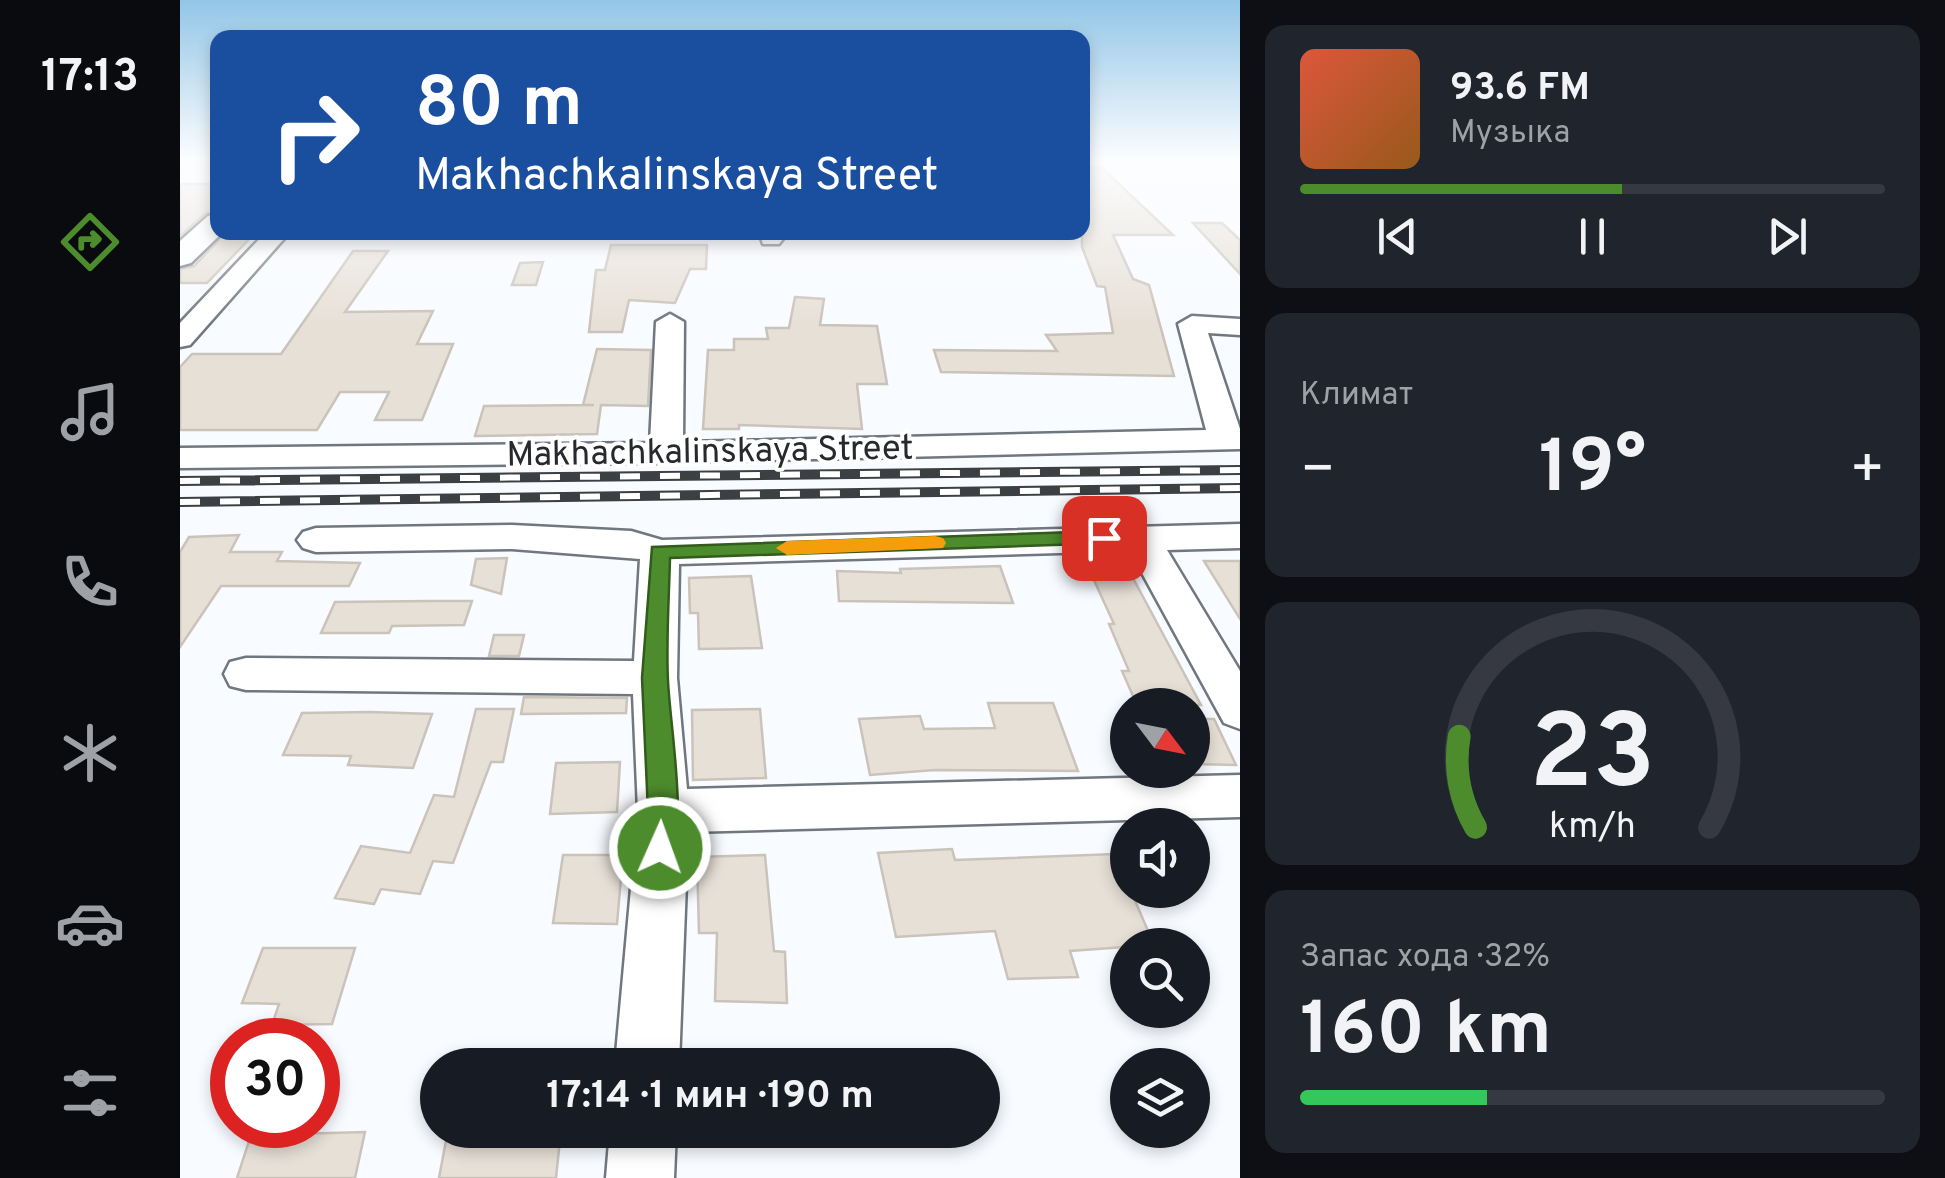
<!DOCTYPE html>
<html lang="ru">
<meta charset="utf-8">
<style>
body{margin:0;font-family:Overpass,sans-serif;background:#20242c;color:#f1f3f6;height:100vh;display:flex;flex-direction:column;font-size:38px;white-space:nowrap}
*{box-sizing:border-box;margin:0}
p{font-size:32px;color:#9ea1a6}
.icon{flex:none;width:55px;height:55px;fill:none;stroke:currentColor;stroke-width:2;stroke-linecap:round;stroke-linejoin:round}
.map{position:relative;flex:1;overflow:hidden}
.panel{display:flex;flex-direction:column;gap:25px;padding:25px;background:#0d0f14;width:705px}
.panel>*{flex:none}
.top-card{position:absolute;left:30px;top:30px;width:880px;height:210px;border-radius:20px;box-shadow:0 5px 15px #0003;background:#1a4fa0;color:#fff;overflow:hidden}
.needle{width:65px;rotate:122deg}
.buttons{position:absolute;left:930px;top:688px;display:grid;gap:20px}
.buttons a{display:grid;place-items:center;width:100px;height:100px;border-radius:50%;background:#171b24;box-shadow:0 5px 15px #0003;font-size:50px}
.speed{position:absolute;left:30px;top:1018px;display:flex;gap:20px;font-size:50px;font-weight:700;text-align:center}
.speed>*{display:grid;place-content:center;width:130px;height:130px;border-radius:50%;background:#171b24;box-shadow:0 5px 15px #0003;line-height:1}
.speed .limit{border:15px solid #d22;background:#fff;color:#111}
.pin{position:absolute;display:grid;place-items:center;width:85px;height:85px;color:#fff;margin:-42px;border-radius:20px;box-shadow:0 5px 15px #0006}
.me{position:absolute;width:110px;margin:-55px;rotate:2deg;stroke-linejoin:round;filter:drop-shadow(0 0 8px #0008)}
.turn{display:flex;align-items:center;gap:35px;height:210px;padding:0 40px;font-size:45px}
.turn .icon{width:130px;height:130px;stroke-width:2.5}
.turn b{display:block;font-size:70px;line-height:85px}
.big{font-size:75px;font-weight:700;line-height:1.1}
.panel .widget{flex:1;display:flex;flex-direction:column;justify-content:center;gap:15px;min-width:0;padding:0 35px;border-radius:20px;background:#20242c}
.panel .dial{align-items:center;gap:0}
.dial svg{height:260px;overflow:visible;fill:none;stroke:#363941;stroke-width:7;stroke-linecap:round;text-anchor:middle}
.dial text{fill:#f1f3f6;stroke:none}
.song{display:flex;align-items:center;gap:30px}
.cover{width:120px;height:120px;border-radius:15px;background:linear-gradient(135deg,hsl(10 70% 55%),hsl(30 70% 35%))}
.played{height:10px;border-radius:5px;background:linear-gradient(90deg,#4d8c2d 55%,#363941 55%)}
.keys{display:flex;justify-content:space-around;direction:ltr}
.heat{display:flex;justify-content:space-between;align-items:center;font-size:55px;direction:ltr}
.charge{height:15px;border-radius:8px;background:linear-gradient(90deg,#34c759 32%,#363941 0)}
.trip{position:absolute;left:240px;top:1048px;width:580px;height:100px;border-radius:50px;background:#171b24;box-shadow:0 5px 15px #0003;font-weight:700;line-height:100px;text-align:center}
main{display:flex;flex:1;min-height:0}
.dock{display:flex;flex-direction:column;width:180px;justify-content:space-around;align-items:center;background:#090b0e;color:#9ea1a6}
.dock .icon{width:70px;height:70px}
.dock .current{color:#4d8c2d}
.dock b{font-size:45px;color:#f1f3f6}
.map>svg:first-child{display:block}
</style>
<main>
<nav class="dock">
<b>17:13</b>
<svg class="icon current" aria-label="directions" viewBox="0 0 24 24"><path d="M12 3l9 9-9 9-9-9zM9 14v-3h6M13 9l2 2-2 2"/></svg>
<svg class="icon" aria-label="music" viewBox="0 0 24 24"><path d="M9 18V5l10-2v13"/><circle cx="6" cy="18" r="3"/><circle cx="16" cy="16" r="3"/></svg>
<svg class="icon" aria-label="phone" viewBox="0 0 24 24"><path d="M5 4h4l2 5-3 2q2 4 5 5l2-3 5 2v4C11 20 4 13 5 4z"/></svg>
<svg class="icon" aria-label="climate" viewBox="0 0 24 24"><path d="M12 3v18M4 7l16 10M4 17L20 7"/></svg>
<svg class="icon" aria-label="car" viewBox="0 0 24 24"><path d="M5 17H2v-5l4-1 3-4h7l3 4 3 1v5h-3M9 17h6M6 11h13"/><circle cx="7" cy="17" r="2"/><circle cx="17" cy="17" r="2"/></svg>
<svg class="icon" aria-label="filters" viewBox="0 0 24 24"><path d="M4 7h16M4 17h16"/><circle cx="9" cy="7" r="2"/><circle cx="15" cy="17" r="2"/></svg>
</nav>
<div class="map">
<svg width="1060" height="1178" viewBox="0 0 1060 1178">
<rect width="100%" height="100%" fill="#f8fbff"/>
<path fill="#e7e0d7" stroke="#cac3ba" stroke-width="2.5" d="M902,168H922L993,235H933L953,279L969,285L994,376L761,372L754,350L877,351L866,335L933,333L925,287L917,286L902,247Z
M0,184H38V210L26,213L0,236Z
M1013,223H1042L1060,240V274Z
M47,232H76L27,283H0V269L14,266Z
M431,245H527L526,269H510L495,303L449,300L442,332H409L416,270H425Z
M173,251H208L165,312L253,311L237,344H273L242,420H195L209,392H160L137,430H0V367L12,354H101Z
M363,262L356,285H332L340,263Z
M615,297L644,299L640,325L697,326L707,384H677L682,429L559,425V429H523L528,350H554V339H588L586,328H609Z
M417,349L471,350L468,406L421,405L417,434L295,436L304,406L414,405H403Z
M59,535L50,552H102L97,561L180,563L169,586H41L0,647V552L9,537Z
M327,558L321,594L291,585L296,559Z
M1024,561H1060V619Z
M820,566L833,603L659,601L657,571L721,573L720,569Z
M908,567H947L1021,705H957L942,671H949L929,624H934Z
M571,576L582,648L519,649L518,613H510L509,578Z
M251,601H292L284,625L212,626L209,633H141L155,602Z
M314,635H344L339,656H309Z
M344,697L447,698L446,713L341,714Z
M808,703H873L898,771L755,770L690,775L679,719L740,716L744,729L815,728Z
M296,709H334L323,762H311L273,863L253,861L240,894L201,889L194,904L155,898L181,846L230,853L254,795L274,797Z
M580,709L586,778L513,780L512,710Z
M190,712L252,714L233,768L168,765L171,756L103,755L122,713Z
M1012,719H1034L1056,765L1012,764Z
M440,762L437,812L370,814L376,763Z
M772,849L775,860L935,854L974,945L890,951L898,977L828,979L815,931L716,937L698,853Z
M383,855H443L437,924L373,923Z
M585,855L594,951L605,952L607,1003L535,1001L537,933H519L517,857Z
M83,948H175L152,1024L92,1025L99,1004L62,1003Z
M268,1130H381L376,1178H259Z
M185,1132L175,1178H57L71,1135Z"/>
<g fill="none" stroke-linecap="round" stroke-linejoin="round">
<g stroke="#70777f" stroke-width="5">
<path id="minor" d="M86,232H110L10,345L0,347V323Z
M579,232H601L603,239L599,244H583Z
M490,314L504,322L503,442L1026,430L998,324L1012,316L1060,319V335L1028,333L1060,429V449L471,463L0,468V448L470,443L476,322Z
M1060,524V548L987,550L1060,671V729L1044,723L950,551L499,564L497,678L507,789L1060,775V817L508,832L499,1065H435L458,811L453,694L66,690L50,686L44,674L50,662L66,658L454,661L460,559L332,549L136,552L123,548L117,540L123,532L136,528L332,525L451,531L482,540Z
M430,1130H496L494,1178H426Z"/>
</g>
<g stroke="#70777f" stroke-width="5">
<path id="major" d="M38,214V232H43L11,263L0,266V241L28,216Z"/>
</g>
<use href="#minor" fill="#fff" fill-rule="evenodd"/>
<use href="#major" fill="#fff" fill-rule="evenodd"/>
<g stroke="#3d4043" stroke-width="10">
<path id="rail" d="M0,481L1060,470
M0,502L1060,488"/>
</g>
<use href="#rail" stroke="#fff" stroke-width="6" stroke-dasharray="20" stroke-linecap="butt"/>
</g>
<linearGradient id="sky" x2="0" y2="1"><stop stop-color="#92c6e7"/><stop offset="0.49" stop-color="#fcfdff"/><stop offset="1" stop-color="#fcfdff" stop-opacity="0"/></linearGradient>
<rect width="1060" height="325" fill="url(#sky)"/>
<path fill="#4d8c2d" stroke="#325b1d" stroke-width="2.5" d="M924,531L932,533L935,538L932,543L490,558C489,599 486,641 488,681C490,724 507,822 491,857L480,861L470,857L465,848L468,812L462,678L472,547Z"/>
<path fill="#f59e0b" d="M755,536L763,538L766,543L763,548L607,555L596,548L607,541Z"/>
<g text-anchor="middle" stroke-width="8" stroke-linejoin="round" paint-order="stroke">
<g font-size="35" fill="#272a2d" stroke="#fff">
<text transform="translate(530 450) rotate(-1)" y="12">Makhachkalinskaya Street</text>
</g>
</g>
</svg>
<div class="buttons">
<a><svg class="needle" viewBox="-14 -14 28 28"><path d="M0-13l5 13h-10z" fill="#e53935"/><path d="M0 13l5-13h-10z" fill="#9ea1a6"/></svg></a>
<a><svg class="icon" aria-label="sound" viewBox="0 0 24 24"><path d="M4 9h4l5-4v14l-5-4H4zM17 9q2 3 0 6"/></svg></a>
<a><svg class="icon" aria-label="search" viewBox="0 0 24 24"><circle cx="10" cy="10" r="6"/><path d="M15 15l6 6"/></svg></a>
<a><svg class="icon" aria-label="layers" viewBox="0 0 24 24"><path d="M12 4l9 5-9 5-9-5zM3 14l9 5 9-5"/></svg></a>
</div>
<div class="speed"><div class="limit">30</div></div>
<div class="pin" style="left:924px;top:538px;background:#d93025"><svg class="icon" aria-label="arrive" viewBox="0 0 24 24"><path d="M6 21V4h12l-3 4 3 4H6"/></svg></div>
<svg class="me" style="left:480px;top:848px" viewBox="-20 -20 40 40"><circle r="17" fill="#4d8c2d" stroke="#fff" stroke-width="3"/><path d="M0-11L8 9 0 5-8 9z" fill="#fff"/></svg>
<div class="trip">17:14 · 1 мин · 190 m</div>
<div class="top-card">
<div class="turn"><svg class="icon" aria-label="right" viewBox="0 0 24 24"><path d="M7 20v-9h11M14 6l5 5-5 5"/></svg><div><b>80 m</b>Makhachkalinskaya Street</div></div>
</div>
</div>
<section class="panel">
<div class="widget">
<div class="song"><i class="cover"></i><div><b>93.6 FM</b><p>Музыка</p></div></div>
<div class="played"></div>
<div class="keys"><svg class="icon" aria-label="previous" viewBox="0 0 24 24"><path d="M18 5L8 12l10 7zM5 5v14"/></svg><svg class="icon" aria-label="pause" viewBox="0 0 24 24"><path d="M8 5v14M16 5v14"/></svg><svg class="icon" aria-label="next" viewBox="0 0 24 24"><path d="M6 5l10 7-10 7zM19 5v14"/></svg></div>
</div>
<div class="widget"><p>Климат</p>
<div class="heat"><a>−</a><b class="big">19°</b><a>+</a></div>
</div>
<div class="widget dial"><svg viewBox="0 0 100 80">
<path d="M14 69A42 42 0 1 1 86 69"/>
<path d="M14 69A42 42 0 0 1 9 41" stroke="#4d8c2d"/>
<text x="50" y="56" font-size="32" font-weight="700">23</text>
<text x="50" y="72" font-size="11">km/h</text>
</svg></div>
<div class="widget"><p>Запас хода · 32%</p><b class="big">160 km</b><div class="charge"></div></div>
</section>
</main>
